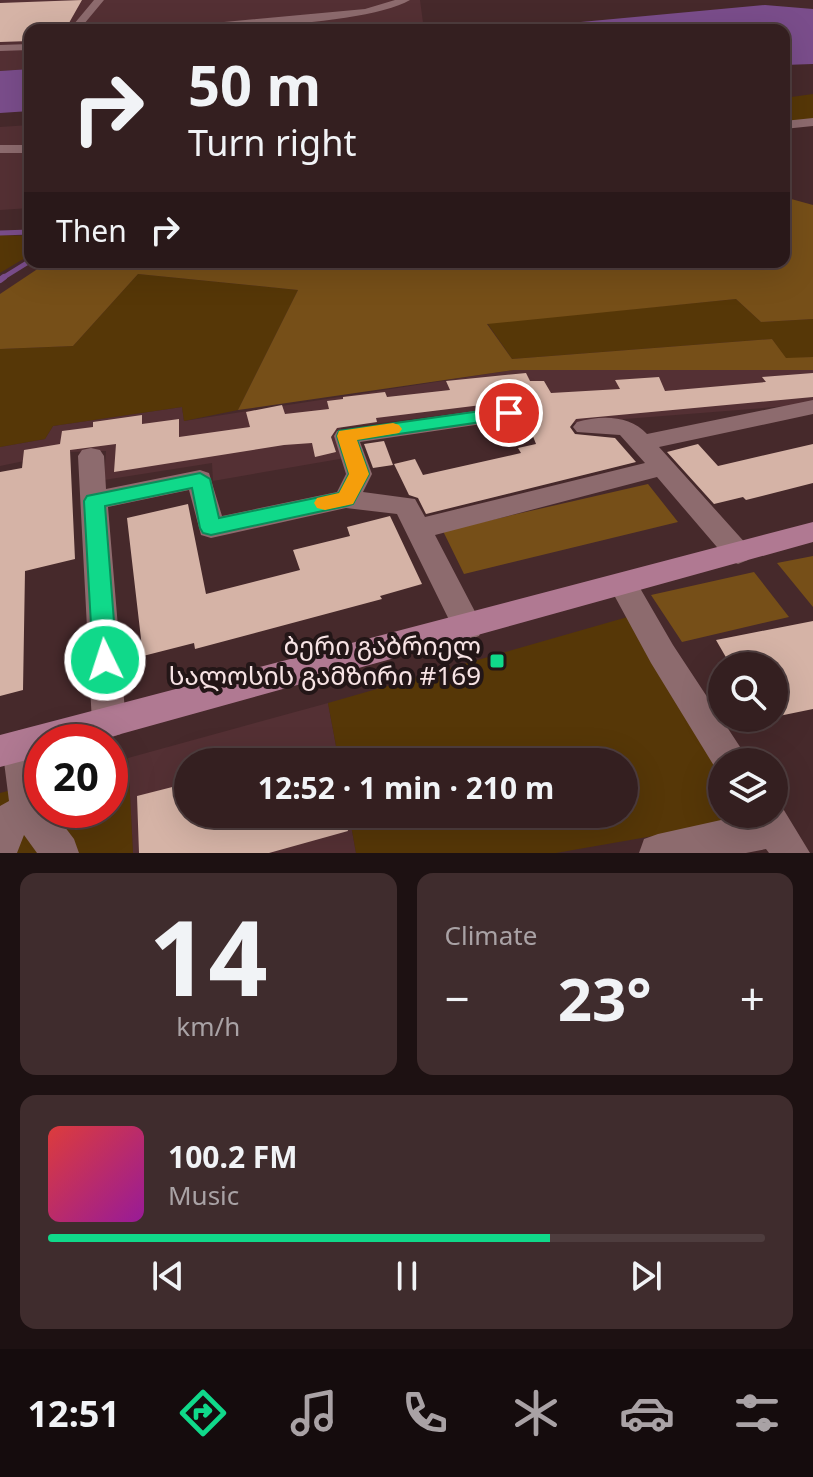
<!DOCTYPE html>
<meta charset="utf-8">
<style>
body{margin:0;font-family:"Noto Sans","Noto Sans Georgian",sans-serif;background:#3f2c2d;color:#f1f3f6;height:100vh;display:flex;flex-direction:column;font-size:30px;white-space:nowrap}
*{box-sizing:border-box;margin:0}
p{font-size:26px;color:#a9a2a5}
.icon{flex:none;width:44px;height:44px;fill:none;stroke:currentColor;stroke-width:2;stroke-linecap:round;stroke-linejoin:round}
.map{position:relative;height:853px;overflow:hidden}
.side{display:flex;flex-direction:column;gap:20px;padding:20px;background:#1d1112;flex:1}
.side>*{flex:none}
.top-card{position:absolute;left:24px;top:24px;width:766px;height:244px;border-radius:16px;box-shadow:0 8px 32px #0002,0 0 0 2px #4e3d3e;background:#341f20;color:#f1f3f6;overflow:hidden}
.fabs{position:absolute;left:708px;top:652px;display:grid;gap:16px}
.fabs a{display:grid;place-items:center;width:80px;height:80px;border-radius:50%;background:#341f20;box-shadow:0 8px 32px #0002,0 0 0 2px #4e3d3e;font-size:40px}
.speed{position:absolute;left:24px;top:724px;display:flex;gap:16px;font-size:40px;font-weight:700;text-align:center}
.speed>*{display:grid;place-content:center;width:104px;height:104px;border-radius:50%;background:#341f20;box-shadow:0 8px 32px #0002,0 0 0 2px #4e3d3e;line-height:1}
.speed .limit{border:12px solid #d22;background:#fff;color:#111}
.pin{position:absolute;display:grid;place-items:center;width:68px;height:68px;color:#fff;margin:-34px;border:4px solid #fff;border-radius:50%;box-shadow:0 2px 8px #0007}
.me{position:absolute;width:88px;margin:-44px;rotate:356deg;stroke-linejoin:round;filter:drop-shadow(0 0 6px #0008)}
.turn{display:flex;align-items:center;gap:28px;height:168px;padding:0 32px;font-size:36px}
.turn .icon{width:104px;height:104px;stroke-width:2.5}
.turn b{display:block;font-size:56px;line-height:68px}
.then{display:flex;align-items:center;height:76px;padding:0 32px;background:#0003;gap:16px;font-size:30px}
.big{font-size:60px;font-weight:700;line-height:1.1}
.side .widget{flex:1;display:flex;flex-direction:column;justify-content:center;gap:12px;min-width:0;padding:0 28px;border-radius:16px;background:#3f2c2d}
.side .dial{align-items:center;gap:0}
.dial b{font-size:104px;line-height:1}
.song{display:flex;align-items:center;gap:24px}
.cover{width:96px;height:96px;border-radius:12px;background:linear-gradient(135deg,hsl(0 70% 55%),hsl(300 70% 35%))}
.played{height:8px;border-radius:4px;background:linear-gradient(90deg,#10d98a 70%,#4e3d3e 70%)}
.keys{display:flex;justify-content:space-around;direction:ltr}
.heat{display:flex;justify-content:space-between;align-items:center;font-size:44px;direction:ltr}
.side .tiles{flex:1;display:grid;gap:20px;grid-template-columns:1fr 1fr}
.widget:last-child{grid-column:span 2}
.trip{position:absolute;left:174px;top:748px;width:464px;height:80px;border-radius:40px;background:#341f20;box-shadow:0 8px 32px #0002,0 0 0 2px #4e3d3e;font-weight:700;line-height:80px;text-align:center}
.menu{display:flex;height:128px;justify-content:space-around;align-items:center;background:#150c0d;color:#a9a2a5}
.menu .icon{width:56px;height:56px}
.menu .on{color:#10d98a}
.menu b{font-size:36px;color:#f1f3f6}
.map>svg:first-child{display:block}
</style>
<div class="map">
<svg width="813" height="853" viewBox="0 0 813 853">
<rect width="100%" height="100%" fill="#46292b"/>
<path fill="#543034" d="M0,0H420L424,30H30V69L0,71Z
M30,125V208L0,210V127Z
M514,370H813V404L524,427L513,406L341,428L351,457L213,481L212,463L104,480L106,451L68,452L0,466V447L45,439L53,426L182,407L184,421Z
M328,703L339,762H188V814H349L356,853H133L128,758Z"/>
<path fill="#563707" d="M813,94V119L784,122V98Z
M0,235L30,236V255L0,273Z
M138,274L298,290L238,410L184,421L182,407L53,426L45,439L0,447V349L73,346Z
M736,299L761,322L813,319V357L786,359L772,339L512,359L487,323Z
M631,616L722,763V814H753L756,818L556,853H356L349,814H624V762H339L328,703Z
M128,758L133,853H0V793L42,782V810H110V763Z"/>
<path fill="#764f18" d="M784,197L813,205V319L761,322L736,299L487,324L512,359L772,339L786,358L813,357V370H514L238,410L298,290L138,274L73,346L0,349V294L45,264L784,262Z
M648,484L678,522L464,574L443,531Z
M813,556V607L777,563Z
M754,572L789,617L682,642L651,595Z"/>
<path fill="#7a4d8b" d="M765,5L813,9V64L784,65V30H494Z
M30,69V111L0,113V71Z"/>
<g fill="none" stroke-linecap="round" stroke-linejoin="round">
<path stroke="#7a4d8b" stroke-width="5" d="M0,233L30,232
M1,279L30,261"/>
<path stroke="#7a4d8b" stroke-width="6" d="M0,280L4,277"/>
</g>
<path fill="#d5b3a6" d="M82,0L65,30H30V41L0,42V3Z
M526,373L530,381H544L551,393L620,389L615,380L659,377L665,391L766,382L762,377L813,373V397L576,419L570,427L575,434L615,438L636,462L426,514L418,498L409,495L394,464L415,459L423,475L521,453L518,448L536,444L523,411L515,401L376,418L377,422L337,428L331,437L336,452L315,457L312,443L284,445L114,472L116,444L70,450L75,559L25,571L23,690L0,696V472L22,468L24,450L60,444L62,431L93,427V422L142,415V424L179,419V437L250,427L246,412L282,405L285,414L329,409L327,401L343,399V397L385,392L387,397L450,390L446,381Z
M384,441L393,465L373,468L364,444Z
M698,444L718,466L813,444V483L746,500L743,497L714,504L667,452Z
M188,504L206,594L300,570L293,550L350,536L347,527L390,516L422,584L380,596L382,599L195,649L194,643L143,656L127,518Z
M813,621V709L774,717V666H731L716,640Z
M188,783V814H344L348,831L269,853H139L137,796Z"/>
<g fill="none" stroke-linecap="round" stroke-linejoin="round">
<path fill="#8d6b6e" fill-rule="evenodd" d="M94,0H104L79,30H69Z
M395,0H410C370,24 217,30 166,30L171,27L365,9Z
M30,44V50L0,51V45Z
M813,118V126L784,129V121Z
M0,145H30V153H0Z
M813,400V414L659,447L748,546L752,553L748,560L738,564L728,560L657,477L435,535L483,627L479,636L468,640L457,636L397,514L346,508L211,538L201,535L189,490L108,507L126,723L121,734L109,738L97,734L92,723L78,456L82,450L91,448L100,450L104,456L106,489L200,470L209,473L222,516L337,492L346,474L334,436L337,431L509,406L517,408L521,413L517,418L509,420L360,442L372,474L363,492L415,499L425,517L645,463L620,435L577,432L573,427L577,422C601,415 630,415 647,434Z
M623,573L633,576L673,645L750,762H722V775L719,774L651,663L608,584L613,576Z
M20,730L32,735C43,758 42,784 42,810H52L74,839L79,853H37L24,835L17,853H0V806L9,801L2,746L8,735Z
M774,800L779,802L810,853H769L766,849L746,853H639L644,839L658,834L748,814H774Z"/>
<path fill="#b07992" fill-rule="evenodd" d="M813,522V542L92,742H42V756L0,767V735Z"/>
</g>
<path fill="#10d98a" stroke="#0a8d5a" stroke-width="2" d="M509,407L518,413L516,417L357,440L369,474L353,504L346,506L211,535L203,533L200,528L192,488L105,506L117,660L114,667L105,670L96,667L93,660L84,501L87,496L200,473L210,479L219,518L339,493L349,474L337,436L339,431Z"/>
<path fill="#f59e0b" d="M393,423L399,425L402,429L399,433L357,440L369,474L353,504L325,510L317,508L314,503L317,498L339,493L349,474L337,436L339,431Z"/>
<rect fill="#10d98a" stroke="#231617" stroke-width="3" x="489" y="653" width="16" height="16" rx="4"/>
<g text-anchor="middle" stroke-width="8" stroke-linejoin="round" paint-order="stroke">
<g font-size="26" fill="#f7e3e4" stroke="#231617" text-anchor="end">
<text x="481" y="655">ბერი გაბრიელ<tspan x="481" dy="30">სალოსის გამზირი #169</tspan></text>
</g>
</g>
</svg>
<div class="fabs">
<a><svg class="icon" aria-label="search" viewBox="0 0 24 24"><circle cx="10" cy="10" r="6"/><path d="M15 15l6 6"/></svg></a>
<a><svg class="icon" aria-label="layers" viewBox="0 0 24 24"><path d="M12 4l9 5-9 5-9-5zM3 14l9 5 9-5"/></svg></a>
</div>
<div class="speed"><div class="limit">20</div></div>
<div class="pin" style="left:509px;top:413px;background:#d93025"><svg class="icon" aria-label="arrive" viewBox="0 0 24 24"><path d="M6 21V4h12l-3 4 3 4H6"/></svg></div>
<svg class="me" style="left:105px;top:660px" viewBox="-20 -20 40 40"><circle r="17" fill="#10d98a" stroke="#fff" stroke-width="3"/><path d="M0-11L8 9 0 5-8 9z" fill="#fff"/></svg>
<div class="trip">12:52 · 1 min · 210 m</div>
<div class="top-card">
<div class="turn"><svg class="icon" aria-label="right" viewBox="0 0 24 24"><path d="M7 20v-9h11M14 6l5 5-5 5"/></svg><div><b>50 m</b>Turn right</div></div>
<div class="then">Then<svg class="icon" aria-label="right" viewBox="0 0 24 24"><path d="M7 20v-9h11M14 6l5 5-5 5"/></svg></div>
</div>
</div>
<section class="side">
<div class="tiles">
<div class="widget dial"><b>14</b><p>km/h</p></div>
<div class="widget"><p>Climate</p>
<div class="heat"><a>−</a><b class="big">23°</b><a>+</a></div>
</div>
<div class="widget">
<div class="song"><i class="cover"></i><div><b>100.2 FM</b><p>Music</p></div></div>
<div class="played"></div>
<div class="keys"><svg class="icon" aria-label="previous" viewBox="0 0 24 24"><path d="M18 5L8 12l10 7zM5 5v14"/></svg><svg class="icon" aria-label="pause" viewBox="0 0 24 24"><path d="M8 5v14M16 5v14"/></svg><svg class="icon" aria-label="next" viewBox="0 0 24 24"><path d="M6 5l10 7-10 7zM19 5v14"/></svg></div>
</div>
</div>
</section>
<nav class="menu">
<b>12:51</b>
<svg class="icon on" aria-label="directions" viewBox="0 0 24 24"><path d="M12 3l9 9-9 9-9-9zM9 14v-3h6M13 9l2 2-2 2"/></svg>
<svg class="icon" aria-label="music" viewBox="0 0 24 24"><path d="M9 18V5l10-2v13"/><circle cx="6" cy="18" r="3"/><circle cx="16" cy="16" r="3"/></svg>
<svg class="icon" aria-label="phone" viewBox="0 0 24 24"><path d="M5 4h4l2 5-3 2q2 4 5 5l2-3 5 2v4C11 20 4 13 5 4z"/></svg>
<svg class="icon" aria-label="climate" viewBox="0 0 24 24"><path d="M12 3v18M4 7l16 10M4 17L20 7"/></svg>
<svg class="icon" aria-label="car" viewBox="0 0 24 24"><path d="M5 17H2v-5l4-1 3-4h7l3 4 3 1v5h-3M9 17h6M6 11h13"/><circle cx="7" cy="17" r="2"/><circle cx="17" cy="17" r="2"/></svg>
<svg class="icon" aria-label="filters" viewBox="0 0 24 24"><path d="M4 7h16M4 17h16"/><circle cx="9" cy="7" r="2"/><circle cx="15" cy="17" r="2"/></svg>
</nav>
